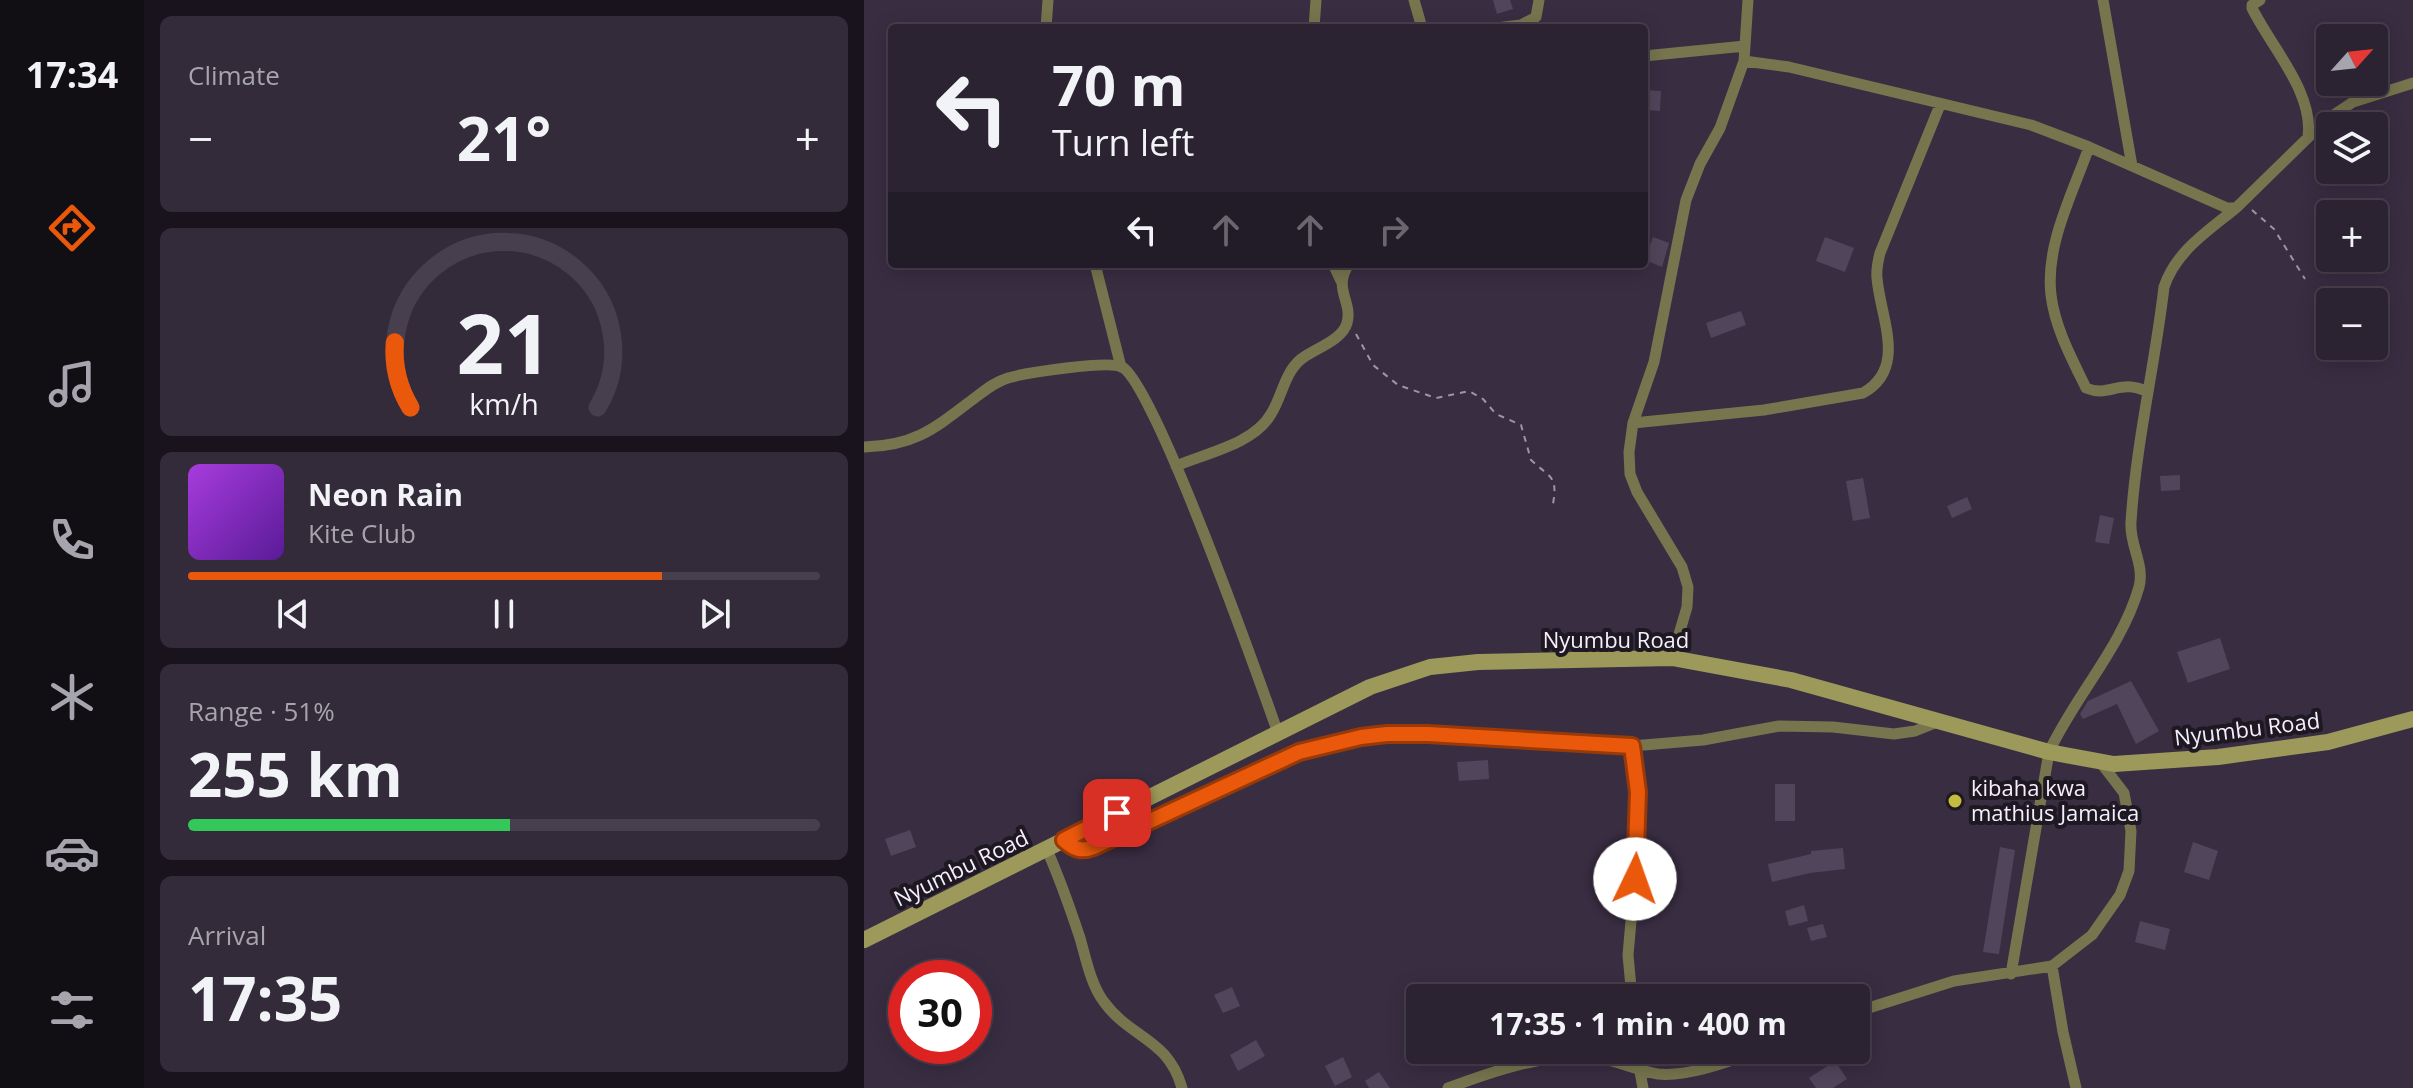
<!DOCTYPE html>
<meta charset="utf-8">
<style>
body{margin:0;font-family:"Open Sans",sans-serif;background:#332a3a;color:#f1f3f6;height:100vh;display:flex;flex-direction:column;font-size:30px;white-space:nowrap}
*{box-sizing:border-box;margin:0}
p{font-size:26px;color:#a6a4ac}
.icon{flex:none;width:44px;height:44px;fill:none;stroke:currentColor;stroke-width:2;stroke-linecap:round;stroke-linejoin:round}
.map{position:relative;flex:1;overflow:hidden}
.drawer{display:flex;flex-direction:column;gap:16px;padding:16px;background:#18131c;width:720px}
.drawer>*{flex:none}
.hud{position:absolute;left:24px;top:24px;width:760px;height:244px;border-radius:8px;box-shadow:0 4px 20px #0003,0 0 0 2px #473f4d;background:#2b2232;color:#f1f3f6;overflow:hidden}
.needle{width:52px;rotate:63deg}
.controls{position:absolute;left:1452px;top:24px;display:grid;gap:16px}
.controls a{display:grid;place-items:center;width:72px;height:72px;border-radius:8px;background:#2b2232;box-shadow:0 4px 20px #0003,0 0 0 2px #473f4d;font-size:40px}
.speed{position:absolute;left:24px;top:960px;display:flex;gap:16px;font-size:40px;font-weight:700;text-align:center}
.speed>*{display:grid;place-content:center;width:104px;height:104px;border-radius:50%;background:#2b2232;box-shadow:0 4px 20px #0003,0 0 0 2px #473f4d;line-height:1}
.speed .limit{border:12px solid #d22;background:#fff;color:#111}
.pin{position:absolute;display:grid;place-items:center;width:68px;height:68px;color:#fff;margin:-34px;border-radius:16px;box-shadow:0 4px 12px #0006}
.me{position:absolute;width:88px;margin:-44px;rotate:3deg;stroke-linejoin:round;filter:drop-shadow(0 0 6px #0008)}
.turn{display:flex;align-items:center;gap:28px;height:168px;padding:0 32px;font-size:36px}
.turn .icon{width:104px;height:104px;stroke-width:2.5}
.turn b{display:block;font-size:56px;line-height:68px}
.lanes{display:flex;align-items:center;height:76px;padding:0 32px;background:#0003;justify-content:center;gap:40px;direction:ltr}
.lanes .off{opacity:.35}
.big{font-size:60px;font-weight:700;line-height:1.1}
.drawer .widget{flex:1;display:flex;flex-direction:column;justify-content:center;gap:12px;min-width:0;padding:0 28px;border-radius:12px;background:#332a3a}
.drawer .dial{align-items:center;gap:0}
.dial svg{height:208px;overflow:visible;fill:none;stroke:#473f4d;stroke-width:7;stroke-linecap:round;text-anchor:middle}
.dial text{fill:#f1f3f6;stroke:none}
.song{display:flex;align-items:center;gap:24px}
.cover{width:96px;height:96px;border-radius:12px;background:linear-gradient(135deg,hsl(280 70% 55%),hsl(270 70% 35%))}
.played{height:8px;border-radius:4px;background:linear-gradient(90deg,#ea580c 75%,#473f4d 75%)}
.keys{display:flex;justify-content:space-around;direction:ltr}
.heat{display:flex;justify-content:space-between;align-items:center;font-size:44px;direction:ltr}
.charge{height:12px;border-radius:6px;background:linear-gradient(90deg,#34c759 51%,#473f4d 0)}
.trip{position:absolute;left:542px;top:984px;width:464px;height:80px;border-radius:8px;background:#2b2232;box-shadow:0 4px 20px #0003,0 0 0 2px #473f4d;font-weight:700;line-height:80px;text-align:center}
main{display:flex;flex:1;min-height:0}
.tabs{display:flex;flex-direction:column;width:144px;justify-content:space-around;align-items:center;background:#110e14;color:#a6a4ac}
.tabs .icon{width:56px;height:56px}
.tabs .active{color:#ea580c}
.tabs b{font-size:36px;color:#f1f3f6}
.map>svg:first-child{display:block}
</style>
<main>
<nav class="tabs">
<b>17:34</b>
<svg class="icon active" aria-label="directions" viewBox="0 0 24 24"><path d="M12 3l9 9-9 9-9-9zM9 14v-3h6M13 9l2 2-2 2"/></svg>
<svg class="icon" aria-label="music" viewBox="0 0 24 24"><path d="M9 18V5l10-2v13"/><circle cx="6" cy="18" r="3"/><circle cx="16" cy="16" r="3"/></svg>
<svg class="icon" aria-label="phone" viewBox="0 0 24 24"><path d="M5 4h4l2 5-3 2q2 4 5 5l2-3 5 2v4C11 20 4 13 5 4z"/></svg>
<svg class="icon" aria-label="climate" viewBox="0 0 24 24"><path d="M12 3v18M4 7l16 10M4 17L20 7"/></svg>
<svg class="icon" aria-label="car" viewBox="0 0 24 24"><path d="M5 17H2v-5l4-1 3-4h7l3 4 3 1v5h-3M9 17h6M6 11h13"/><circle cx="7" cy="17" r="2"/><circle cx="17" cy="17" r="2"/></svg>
<svg class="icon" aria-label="filters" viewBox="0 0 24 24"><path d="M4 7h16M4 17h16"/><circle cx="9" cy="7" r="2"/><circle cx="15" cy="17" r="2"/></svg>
</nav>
<section class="drawer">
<div class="widget"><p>Climate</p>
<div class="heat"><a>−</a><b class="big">21°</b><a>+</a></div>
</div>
<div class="widget dial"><svg viewBox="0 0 100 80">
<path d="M14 69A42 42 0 1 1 86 69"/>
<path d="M14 69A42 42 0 0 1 8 44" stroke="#ea580c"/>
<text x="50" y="56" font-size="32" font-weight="700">21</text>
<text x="50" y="72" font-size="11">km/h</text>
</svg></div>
<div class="widget">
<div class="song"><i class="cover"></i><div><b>Neon Rain</b><p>Kite Club</p></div></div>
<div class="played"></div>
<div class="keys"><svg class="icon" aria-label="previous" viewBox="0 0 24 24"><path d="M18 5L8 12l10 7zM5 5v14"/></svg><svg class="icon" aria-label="pause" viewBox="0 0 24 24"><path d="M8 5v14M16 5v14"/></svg><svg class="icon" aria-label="next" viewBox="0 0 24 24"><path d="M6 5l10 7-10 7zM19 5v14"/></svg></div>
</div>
<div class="widget"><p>Range · 51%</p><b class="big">255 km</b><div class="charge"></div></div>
<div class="widget"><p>Arrival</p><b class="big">17:35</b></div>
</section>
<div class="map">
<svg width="1549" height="1088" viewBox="0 0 1549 1088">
<rect width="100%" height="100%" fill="#392d42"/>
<path fill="#51455b" d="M629,0H646L649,9L633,14Z
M781,90L797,91L796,111L780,110Z
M789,237L805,243L798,267L781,260Z
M961,237L990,248L981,272L952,261Z
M877,311L882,325L847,338L842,323Z
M1316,475V490L1297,491L1296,476Z
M999,478L1006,518L989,521L982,481Z
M1103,497L1108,509L1088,518L1083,506Z
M1236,515L1250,518L1245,544L1231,542Z
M1356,638L1366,669L1324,683L1313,652Z
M1267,681L1295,731L1272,744L1253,704L1219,719L1216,714L1224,701Z
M624,760L625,779L595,781L593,762Z
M911,784H931V821H911Z
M46,830L52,847L27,856L21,839Z
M1329,842L1354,851L1345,880L1320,872Z
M1136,847L1151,850L1135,954L1119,952Z
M979,848L981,869L946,873L908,882L904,864L947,854V851Z
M940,905L944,921L925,926L921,911Z
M1276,921L1306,929L1301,950L1271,942Z
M959,924L963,937L947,941L943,928Z
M368,987L376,1006L359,1013L350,995Z
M392,1040L401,1056L374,1071L366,1055Z
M479,1057L488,1077L471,1086L461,1066Z
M971,1061L983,1079L969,1088H952L945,1078Z
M515,1072L526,1088H505L501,1081Z"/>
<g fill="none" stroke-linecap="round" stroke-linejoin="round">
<path stroke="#9e94a5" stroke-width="2" stroke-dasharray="6 6" stroke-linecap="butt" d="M1388,210L1410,229L1441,279
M492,334L509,365L534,385L572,398L605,391L619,399L632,414L657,425L667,460C686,478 694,475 689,504"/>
<path stroke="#76754e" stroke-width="11" d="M550,0L558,28
M1239,0L1268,166
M1396,0L1388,5V8C1407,47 1450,92 1444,137
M182,28L184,0
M450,28L452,0
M632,28L657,25L672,17L675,0
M780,56L881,46
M880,61L925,67L1167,125L1225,147L1363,208H1372L1462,120L1489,102L1549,83
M1225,147C1209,193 1181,245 1187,295C1191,328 1208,359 1222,388C1246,398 1255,378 1284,392
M231,264L257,367
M469,264L477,281
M769,423L900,410L999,393C1044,368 1016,317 1013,278C1012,269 1014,261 1016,253L1076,105
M0,447C50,446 70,429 108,400C119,392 130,382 144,378C161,373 244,360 258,367C290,383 396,682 414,733
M312,466C342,453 390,444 407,414C418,397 420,374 436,360C449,349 478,341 483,323C489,301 468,289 485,264
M808,658L823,607L824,587L818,567L773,492L766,474L765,452L769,423L790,362L822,200L836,164L856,128L880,61L884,0
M200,840C210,849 217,852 230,847L435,752L497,737L523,734H564L768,746L839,740L915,726L969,727L1030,734L1051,731L1076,721
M183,850C196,879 206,908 216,938C222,959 227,985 240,1002C267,1039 304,1038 318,1088
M1188,966L1199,1032L1212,1088
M1147,974L1185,752C1211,696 1258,647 1275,587C1281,565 1265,544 1267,522C1272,443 1291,365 1300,287C1312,251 1344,231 1372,208
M768,998L764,955L773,853L774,792L768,746
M992,1012L1090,981L1188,966L1228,935L1256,895L1265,871L1267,831L1260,793L1237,763
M772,1050L779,1088
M584,1088C627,1072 675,1055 722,1057C748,1057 769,1070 794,1074C823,1077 868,1061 895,1050"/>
<path stroke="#9d995a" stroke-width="16" d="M0,940L506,687L566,667L614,662L808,658L927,680L1185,752L1250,764L1354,757L1464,742L1549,719"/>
</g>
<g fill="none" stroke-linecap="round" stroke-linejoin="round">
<g stroke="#983908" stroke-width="20">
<path id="route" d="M253,813L200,840C210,849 217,852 230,847L435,752L497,737L523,734H564L768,746L774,792L771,879"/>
</g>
<use href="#route" stroke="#ea580c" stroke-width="14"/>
</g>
<circle fill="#c4bc3e" stroke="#1d1821" stroke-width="3" cx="1091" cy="801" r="8"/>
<g text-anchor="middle" stroke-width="8" stroke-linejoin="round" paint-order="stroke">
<g font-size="22" fill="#f6eefc" stroke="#1d1821">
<text x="752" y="648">Nyumbu Road</text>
<text transform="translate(1383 729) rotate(-7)" y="8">Nyumbu Road</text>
<text transform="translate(97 868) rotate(-26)" y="8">Nyumbu Road</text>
</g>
<g font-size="22" fill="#f6eefc" stroke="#1d1821" text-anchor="start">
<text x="1107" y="796">kibaha kwa<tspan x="1107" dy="25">mathius Jamaica</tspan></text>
</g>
</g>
</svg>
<div class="controls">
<a><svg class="needle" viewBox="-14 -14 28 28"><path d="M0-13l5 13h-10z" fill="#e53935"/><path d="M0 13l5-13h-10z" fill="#a6a4ac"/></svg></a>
<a><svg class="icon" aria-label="layers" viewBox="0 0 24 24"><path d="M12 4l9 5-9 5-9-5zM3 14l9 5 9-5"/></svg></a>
<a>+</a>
<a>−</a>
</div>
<div class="speed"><div class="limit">30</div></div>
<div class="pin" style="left:253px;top:813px;background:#d93025"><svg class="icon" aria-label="arrive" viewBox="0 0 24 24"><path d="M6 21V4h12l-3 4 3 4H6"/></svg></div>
<svg class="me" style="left:771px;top:879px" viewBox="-20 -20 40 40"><circle r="19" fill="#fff"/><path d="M0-13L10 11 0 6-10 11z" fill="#ea580c"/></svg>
<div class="trip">17:35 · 1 min · 400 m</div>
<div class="hud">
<div class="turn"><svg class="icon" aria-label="left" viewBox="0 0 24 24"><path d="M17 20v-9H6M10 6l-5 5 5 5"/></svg><div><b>70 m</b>Turn left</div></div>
<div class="lanes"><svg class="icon" aria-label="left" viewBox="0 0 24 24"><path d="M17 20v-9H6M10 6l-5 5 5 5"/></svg><svg class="icon off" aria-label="ahead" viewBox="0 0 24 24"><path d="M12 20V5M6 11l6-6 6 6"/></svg><svg class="icon off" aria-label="ahead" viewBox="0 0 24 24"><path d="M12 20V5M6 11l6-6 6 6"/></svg><svg class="icon off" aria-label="right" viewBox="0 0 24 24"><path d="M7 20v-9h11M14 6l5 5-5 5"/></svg></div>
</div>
</div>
</main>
